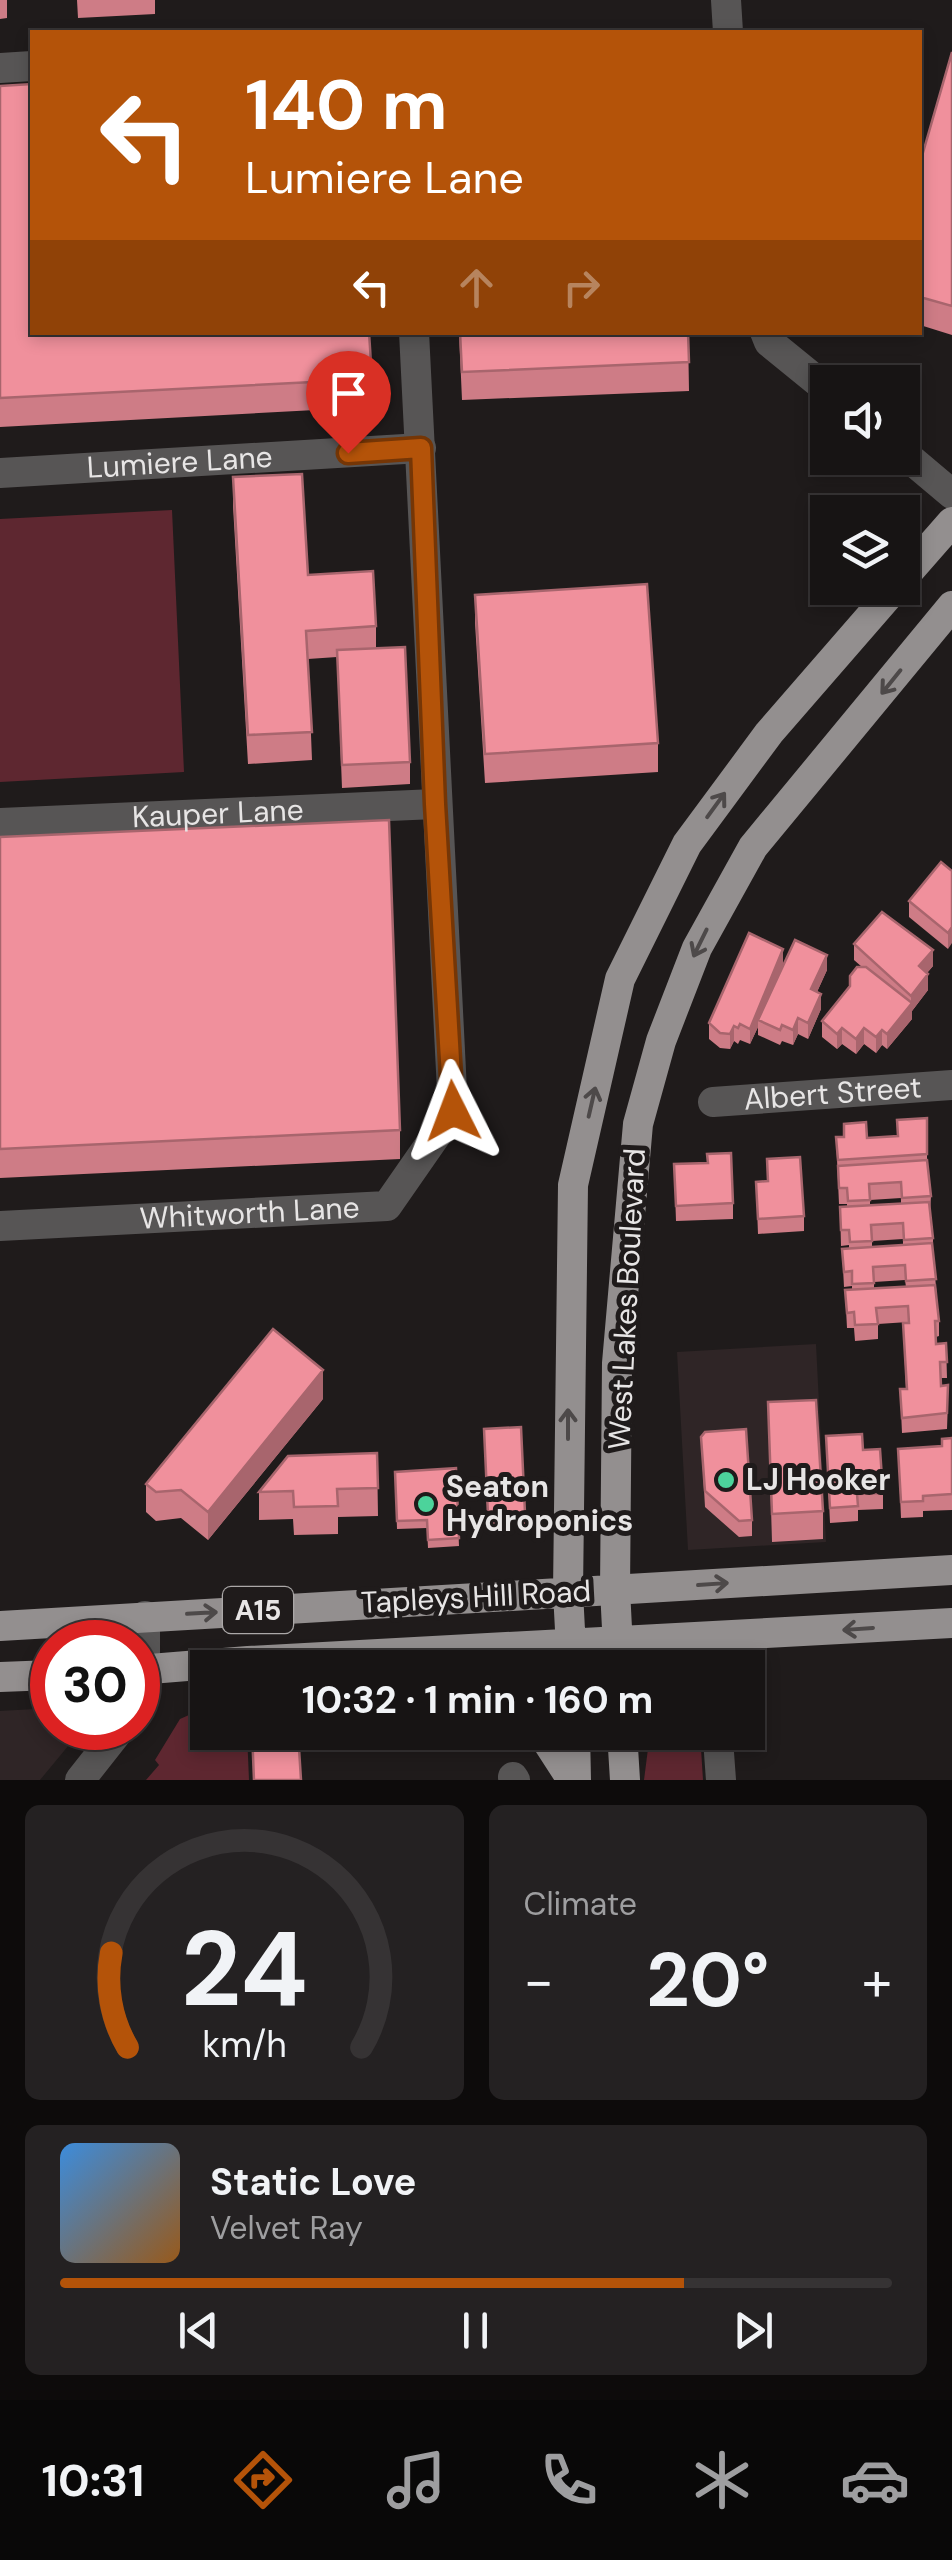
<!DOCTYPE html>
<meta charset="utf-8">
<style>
body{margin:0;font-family:"DM Sans",sans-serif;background:#242122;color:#f1f3f6;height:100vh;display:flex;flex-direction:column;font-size:38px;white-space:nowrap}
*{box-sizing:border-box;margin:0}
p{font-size:32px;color:#9e9ea0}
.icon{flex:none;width:55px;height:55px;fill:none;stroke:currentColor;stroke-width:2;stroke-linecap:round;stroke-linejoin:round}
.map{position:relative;height:1780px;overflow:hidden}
.sheet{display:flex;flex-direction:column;gap:25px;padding:25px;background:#0d0b0b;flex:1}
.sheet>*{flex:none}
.guide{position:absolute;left:30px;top:30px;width:892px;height:305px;border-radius:0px;box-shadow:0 5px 15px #0003,0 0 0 2px #363334;background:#b45309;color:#fff;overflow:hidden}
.controls{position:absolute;left:810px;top:365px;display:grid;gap:20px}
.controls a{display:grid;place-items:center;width:110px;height:110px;border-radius:0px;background:#171414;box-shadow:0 5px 15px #0003,0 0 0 2px #363334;font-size:50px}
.speed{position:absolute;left:30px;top:1620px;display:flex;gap:20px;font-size:50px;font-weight:700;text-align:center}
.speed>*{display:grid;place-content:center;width:130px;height:130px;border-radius:50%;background:#171414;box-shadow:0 5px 15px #0003,0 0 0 2px #363334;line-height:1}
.speed .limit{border:15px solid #d22;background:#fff;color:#111}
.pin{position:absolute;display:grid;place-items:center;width:85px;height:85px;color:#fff;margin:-102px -42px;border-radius:50% 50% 50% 0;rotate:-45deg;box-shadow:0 0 10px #0007}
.pin .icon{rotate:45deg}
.me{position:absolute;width:110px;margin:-55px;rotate:357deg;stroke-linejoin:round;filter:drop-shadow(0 0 8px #0008)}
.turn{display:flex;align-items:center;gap:35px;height:210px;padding:0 50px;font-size:45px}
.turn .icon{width:130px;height:130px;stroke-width:2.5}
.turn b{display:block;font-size:70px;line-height:85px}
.lanes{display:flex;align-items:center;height:95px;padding:0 50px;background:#0003;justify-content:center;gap:50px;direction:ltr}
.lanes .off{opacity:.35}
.big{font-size:75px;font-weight:700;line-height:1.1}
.sheet .tile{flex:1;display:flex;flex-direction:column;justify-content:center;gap:15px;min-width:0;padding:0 35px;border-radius:15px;background:#242122}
.sheet .dial{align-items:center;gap:0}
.dial svg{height:260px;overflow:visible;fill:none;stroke:#363334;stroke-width:7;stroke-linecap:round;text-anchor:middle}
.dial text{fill:#f1f3f6;stroke:none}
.song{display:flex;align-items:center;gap:30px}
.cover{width:120px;height:120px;border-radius:15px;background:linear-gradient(135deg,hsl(210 70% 55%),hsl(30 70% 35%))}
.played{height:10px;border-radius:5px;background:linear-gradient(90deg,#b45309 75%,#363334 75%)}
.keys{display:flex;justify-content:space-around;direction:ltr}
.heat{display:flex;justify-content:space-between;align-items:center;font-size:55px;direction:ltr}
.sheet .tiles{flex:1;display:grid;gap:25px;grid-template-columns:1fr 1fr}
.tile:last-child{grid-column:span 2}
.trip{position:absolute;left:190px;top:1650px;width:575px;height:100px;border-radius:0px;background:#171414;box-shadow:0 5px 15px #0003,0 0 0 2px #363334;font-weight:700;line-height:100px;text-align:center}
.tab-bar{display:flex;height:160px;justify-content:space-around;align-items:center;background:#090808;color:#9e9ea0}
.tab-bar .icon{width:70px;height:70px}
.tab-bar .selected{color:#b45309}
.tab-bar b{font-size:45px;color:#f1f3f6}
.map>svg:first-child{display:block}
</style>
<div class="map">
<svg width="952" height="1780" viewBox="0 0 952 1780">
<rect width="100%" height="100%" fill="#1f1b1b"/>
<path fill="#2f2526" d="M816,1344L826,1542L688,1550L677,1352Z
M52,1708V1728H83L40,1780H0V1711Z"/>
<path fill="#5e2730" d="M172,510L184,772L0,782V519Z
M207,1707L208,1732L247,1733L249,1780H146L159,1765L155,1760L180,1719Z
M650,1733H700L703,1780H644Z"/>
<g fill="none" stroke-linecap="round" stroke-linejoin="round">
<g stroke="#575555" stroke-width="30">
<path d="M726,0L728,32"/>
<path d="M0,68L32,66"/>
<path d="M765,332L769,342L828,390"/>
<path d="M902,452L952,494"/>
<path id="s1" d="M0,473L421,448"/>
<path id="s2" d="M0,823L435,804"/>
<path id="s3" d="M713,1102L952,1085"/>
<path id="s4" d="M0,1226L387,1206L453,1111L414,332"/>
<path d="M138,1708L145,1691V1616"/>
<path d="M718,1739L721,1780"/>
<path d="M513,1777L515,1780"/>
<path d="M80,1780L121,1728"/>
</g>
<path stroke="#938f8f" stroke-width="30" d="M902,579L952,522
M0,1626L952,1570
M572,1668L568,1592L573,1185L620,979L687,844L769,733L895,588
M619,1668L615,1589L617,1363L638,1124L661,1041L697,948L753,847L952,606
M679,1668L697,1655L728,1646
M138,1670L248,1661L952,1623
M0,1677L52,1675
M541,1732L572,1780
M575,1732L576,1780
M622,1732L625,1780"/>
</g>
<path fill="#ce7c86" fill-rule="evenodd" d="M0,0H7V18L0,19Z
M77,0H155V14L78,18Z
M952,52V335L920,325V163Z
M0,86L32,332L372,379V407L0,427Z
M459,332H688L689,391L462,400Z
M233,477L308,575L376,626V649L410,762V784L342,788L337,657L308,659L312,760L248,764L233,506Z
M475,595L658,743V772L485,783L475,623Z
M0,837L400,1130V1159L0,1178Z
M952,871L948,949L909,917V901Z
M854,944L933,966L927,973L928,990L912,1011V1019L887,1049L882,1045L876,1053L864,1044L856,1054L842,1044L837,1049L822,1037V1021L850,986L862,967L854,960Z
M783,964L827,970L817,992L821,1009L808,1039L798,1034L793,1045L782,1041L780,1045L758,1035V1027L750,1044L740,1040L738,1044L734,1041L730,1049L720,1048L709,1039V1023Z
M927,1118V1160L931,1196L930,1212L933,1238V1253L939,1321V1336L936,1337V1344L946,1343L947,1378H941V1386L948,1401L947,1429L902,1433L900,1389H906L903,1323L908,1322L878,1324V1339L855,1341L854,1328H847L845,1290H852V1286L844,1287L842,1249L849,1248V1245L841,1246L840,1207H847V1204H839L836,1137L867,1138L897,1136V1120ZM901,1198V1203L870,1205V1200ZM903,1239V1245L872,1247V1241ZM905,1280L906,1287L874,1288V1282Z
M767,1159L804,1216V1231L758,1234L756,1182L767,1181Z
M707,1163L733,1203V1219L676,1221L674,1164Z
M323,1399L208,1540L181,1518L156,1521L146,1512V1484Z
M768,1402L823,1511V1539L772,1542Z
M484,1429L525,1513V1529L488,1531Z
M826,1436L863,1450L883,1493V1509L858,1510V1521L830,1523Z
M701,1437L752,1520V1536L739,1537L705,1507Z
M952,1438V1510L923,1511V1517L901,1518L898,1449L942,1446Z
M377,1453L378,1516L338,1517V1534L294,1535L293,1519L259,1520V1492Z
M456,1468L459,1546L428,1548L427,1528L397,1529L395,1472Z"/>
<path fill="#a8656d" d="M952,927V943L948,949V933Z
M783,949V964L758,1020V1027L750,1044V1029Z
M933,950V966L919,982V966Z
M827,955V970L811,1005V989Z
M928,974V990L912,1011V1019L887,1049V1034L911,1004V996Z
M821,994V1009L808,1039V1023Z
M798,1018V1034L793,1045V1030Z
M734,1026V1041L730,1049V1034Z
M842,1028V1044L837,1049V1034Z
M864,1028V1044L856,1054V1039Z
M882,1030V1045L876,1053V1037Z
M323,1370V1399L208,1540V1512Z"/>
<path fill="#f0909c" stroke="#a8656d" stroke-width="2.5" d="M952,52V306L920,297V163Z
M32,84V332H369L372,379L0,398V86Z
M460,332H688L689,362L462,372Z
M302,474L308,575L373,571L376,626L306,631L312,732L248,735L233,477Z
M647,584L658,743L485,754L475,595Z
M405,647L410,762L342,765L337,650Z
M389,820L400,1130L0,1149V837Z
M941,862L952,871V927L948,933L909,901Z
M882,912L933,950L919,966L928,974L911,996L854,944Z
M749,933L783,949L750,1029L740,1024L738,1028L734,1026L730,1034L720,1033L709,1023Z
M795,940L827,955L811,989L821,994L808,1023L798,1018L793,1030L782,1025L780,1030L758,1020Z
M857,967H866L912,1003L887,1034L882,1030L876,1037L864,1028L856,1039L842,1028L837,1034L822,1021L850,986V976Z
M927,1118V1154L838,1160L836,1137H844V1124L866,1122L867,1138L898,1136L897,1120Z
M731,1153L733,1203L676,1206L674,1164L708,1163L707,1154Z
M800,1157L804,1216L758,1219L756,1182L768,1181L767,1159Z
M927,1160L931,1196L902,1198L901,1182L869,1184L870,1200L848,1201L847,1188H839L838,1166Z
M929,1202L933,1238L904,1240L903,1223L871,1225L872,1241L850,1242L849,1230H841L840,1207Z
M932,1243L936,1279L906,1281L905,1265L873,1267L874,1283L852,1284V1271L844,1272L842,1249Z
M935,1285L939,1321H935L936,1344L946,1343L947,1362H940L941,1386L948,1385L947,1413L902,1418L900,1389H907L903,1323H909L908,1306L876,1308L878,1324L855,1325L854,1312L847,1313L845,1290Z
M273,1329L323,1370L208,1512L181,1490L156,1492L146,1484Z
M816,1400L823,1511L772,1514L768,1402Z
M521,1427L525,1513L488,1515L484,1429Z
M746,1429L752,1520L739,1521L705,1491L701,1437L705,1432Z
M862,1434L863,1450L880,1449L883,1493L857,1494L858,1506L830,1508L826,1436Z
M952,1438V1494L923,1496V1501L901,1502L898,1449L942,1446V1439Z
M377,1453L378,1488L337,1489L338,1506L294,1507L293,1491L259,1492L288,1456Z
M456,1468L459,1538L428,1540L427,1520L397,1521L395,1472Z
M252,1732H298L301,1780H254Z"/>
<defs><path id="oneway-shaft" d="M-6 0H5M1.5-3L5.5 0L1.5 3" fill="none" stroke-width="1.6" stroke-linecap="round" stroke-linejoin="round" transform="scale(2.5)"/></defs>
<g stroke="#4d4949">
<use href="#oneway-shaft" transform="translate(891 682) rotate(129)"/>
<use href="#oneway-shaft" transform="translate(716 805) rotate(-54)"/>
<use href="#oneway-shaft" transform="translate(700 943) rotate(116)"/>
<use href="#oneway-shaft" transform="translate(592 1102) rotate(-77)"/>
<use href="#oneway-shaft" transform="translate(568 1424) rotate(-90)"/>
<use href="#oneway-shaft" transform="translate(713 1584) rotate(-4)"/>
<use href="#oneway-shaft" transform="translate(202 1613) rotate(-3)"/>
<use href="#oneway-shaft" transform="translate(858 1629) rotate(176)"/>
</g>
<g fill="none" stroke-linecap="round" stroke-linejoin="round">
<g stroke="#753606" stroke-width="25">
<path id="route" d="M348,453L421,448L435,804L453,1111"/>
</g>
<use href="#route" stroke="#b45309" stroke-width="18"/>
</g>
<g fill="#4cd39b" stroke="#1f1b1b" stroke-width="4">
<circle cx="726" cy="1480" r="10"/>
<circle cx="426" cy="1504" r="10"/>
</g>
<g text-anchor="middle" stroke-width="10" stroke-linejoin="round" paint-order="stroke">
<rect fill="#1f1b1b" stroke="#aba8a8" stroke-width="2.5" x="223" y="1587" width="70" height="46" rx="8"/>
<g font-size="28" font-weight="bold" fill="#e7e5e5">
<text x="258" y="1620">A15</text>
</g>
<g font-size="30" fill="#e7e5e5" stroke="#1f1b1b">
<text dy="10" stroke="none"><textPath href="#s1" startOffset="180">Lumiere Lane</textPath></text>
<text dy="10" stroke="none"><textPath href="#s2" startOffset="218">Kauper Lane</textPath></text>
<text dy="10" stroke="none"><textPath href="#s3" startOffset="120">Albert Street</textPath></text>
<text dy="10" stroke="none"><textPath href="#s4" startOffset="250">Whitworth Lane</textPath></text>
<text transform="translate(627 1299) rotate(-87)" y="10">West Lakes Boulevard</text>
<text transform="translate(476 1597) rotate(-3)" y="10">Tapleys Hill Road</text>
</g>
<g font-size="30" font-weight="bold" fill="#e7e5e5" stroke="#1f1b1b" text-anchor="start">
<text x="746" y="1490">LJ Hooker</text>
<text x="446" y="1497">Seaton<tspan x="446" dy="34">Hydroponics</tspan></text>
</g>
</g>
</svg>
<div class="controls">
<a><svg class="icon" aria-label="sound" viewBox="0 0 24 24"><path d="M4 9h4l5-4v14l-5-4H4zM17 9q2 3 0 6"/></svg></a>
<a><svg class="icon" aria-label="layers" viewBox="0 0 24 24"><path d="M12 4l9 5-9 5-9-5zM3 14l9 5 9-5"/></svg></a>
</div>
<div class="speed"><div class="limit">30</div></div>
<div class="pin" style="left:348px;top:453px;background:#d93025"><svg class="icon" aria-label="arrive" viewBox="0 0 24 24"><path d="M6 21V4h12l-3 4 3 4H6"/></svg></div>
<svg class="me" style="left:453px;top:1111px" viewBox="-20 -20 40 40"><path d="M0-17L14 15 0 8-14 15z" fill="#b45309" stroke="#fff" stroke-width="4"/></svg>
<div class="trip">10:32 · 1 min · 160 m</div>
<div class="guide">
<div class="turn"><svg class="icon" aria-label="left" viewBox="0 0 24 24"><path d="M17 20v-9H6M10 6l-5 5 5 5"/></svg><div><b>140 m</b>Lumiere Lane</div></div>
<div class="lanes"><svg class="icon" aria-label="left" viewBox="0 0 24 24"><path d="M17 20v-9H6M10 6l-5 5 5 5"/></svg><svg class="icon off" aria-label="ahead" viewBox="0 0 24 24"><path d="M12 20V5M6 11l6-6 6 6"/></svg><svg class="icon off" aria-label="right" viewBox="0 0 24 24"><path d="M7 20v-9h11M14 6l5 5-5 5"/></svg></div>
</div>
</div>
<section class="sheet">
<div class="tiles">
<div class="tile dial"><svg viewBox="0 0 100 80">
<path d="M14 69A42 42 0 1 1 86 69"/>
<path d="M14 69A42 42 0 0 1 9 40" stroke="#b45309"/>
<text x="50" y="56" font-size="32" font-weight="700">24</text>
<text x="50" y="72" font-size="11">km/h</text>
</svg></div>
<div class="tile"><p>Climate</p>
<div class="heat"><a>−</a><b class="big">20°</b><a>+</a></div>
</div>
<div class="tile">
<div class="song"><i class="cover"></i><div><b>Static Love</b><p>Velvet Ray</p></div></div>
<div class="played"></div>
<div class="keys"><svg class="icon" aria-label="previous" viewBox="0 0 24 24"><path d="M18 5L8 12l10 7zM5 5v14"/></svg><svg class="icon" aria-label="pause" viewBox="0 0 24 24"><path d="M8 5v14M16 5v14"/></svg><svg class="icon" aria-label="next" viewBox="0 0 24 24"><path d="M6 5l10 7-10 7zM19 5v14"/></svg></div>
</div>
</div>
</section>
<nav class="tab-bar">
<b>10:31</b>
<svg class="icon selected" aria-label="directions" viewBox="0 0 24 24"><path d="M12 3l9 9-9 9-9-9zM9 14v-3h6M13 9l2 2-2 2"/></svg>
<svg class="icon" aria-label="music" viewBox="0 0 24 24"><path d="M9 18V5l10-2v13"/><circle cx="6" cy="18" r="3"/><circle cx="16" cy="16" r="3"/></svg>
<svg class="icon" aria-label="phone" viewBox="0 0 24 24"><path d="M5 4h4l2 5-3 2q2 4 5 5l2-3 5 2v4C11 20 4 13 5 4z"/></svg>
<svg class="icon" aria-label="climate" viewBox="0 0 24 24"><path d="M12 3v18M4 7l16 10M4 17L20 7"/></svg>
<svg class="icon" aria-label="car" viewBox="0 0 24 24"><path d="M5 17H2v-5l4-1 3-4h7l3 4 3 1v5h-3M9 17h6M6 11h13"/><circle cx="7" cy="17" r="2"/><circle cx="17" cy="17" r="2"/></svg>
</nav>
